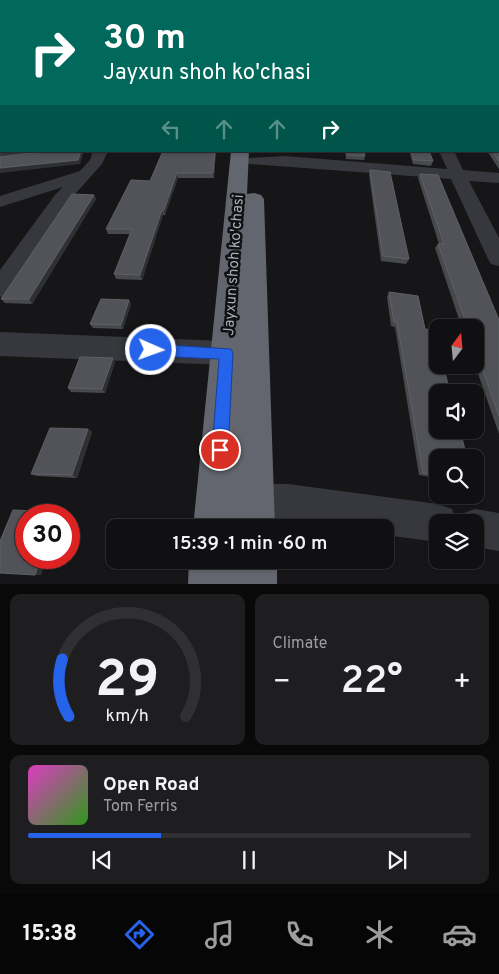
<!DOCTYPE html>
<meta charset="utf-8">
<style>
body{margin:0;font-family:Overpass,sans-serif;background:#1e1e20;color:#f1f3f6;height:100vh;display:flex;flex-direction:column;font-size:19px;white-space:nowrap}
*{box-sizing:border-box;margin:0}
p{font-size:16px;color:#9c9d9f}
.icon{flex:none;width:28px;height:28px;fill:none;stroke:currentColor;stroke-width:2;stroke-linecap:round;stroke-linejoin:round}
.map{position:relative;height:584px;overflow:hidden}
.side{display:flex;flex-direction:column;gap:10px;padding:10px;background:#09090a;flex:1}
.side>*{flex:none}
.banner{position:absolute;left:0px;top:0px;width:500px;height:152px;box-shadow:0 1px 4px #0004,0 0 0 1px #303032;background:#00695c;color:#fff;overflow:hidden}
.needle{width:32px;rotate:16deg}
.tools{position:absolute;left:429px;top:319px;display:grid;gap:10px}
.tools a{display:grid;place-items:center;width:55px;height:55px;border-radius:10px;background:#101012;box-shadow:0 1px 4px #0004,0 0 0 1px #303032;font-size:25px}
.speed{position:absolute;left:15px;top:504px;display:flex;gap:10px;font-size:25px;font-weight:700;text-align:center}
.speed>*{display:grid;place-content:center;width:65px;height:65px;border-radius:50%;background:#101012;box-shadow:0 1px 4px #0004,0 0 0 1px #303032;line-height:1}
.speed .limit{border:8px solid #d22;background:#fff;color:#111}
.pin{position:absolute;display:grid;place-items:center;width:42px;height:42px;color:#fff;margin:-21px;border:2px solid #fff;border-radius:50%;box-shadow:0 1px 5px #0007}
.me{position:absolute;width:55px;margin:-28px;rotate:92deg;stroke-linejoin:round;filter:drop-shadow(0 0 4px #0008)}
.turn{display:flex;align-items:center;gap:18px;height:105px;padding:0 20px;font-size:22px}
.turn .icon{width:65px;height:65px;stroke-width:2.5}
.turn b{display:block;font-size:35px;line-height:42px}
.lanes{display:flex;align-items:center;height:48px;padding:0 20px;background:#0003;justify-content:center;gap:25px;direction:ltr}
.lanes .off{opacity:.35}
.big{font-size:38px;font-weight:600;line-height:1.1}
.side .tile{flex:1;display:flex;flex-direction:column;justify-content:center;gap:8px;min-width:0;padding:0 18px;border-radius:10px;background:#1e1e20}
.side .dial{align-items:center;gap:0}
.dial svg{height:130px;overflow:visible;fill:none;stroke:#303032;stroke-width:7;stroke-linecap:round;text-anchor:middle}
.dial text{fill:#f1f3f6;stroke:none}
.song{display:flex;align-items:center;gap:15px}
.cover{width:60px;height:60px;border-radius:8px;background:linear-gradient(135deg,hsl(310 70% 55%),hsl(110 70% 35%))}
.played{height:5px;border-radius:2px;background:linear-gradient(90deg,#2563eb 30%,#303032 30%)}
.keys{display:flex;justify-content:space-around;direction:ltr}
.heat{display:flex;justify-content:space-between;align-items:center;font-size:28px;direction:ltr}
.side .tiles{flex:1;display:grid;gap:10px;grid-template-columns:1fr 1fr}
.tile:last-child{grid-column:span 2}
.trip{position:absolute;left:106px;top:519px;width:288px;height:50px;border-radius:10px;background:#101012;box-shadow:0 1px 4px #0004,0 0 0 1px #303032;font-weight:600;line-height:50px;text-align:center}
.dock{display:flex;height:80px;justify-content:space-around;align-items:center;background:#060607;color:#9c9d9f}
.dock .icon{width:35px;height:35px}
.dock .selected{color:#2563eb}
.dock b{font-size:22px;color:#f1f3f6}
.map>svg:first-child{display:block}
</style>
<div class="map">
<svg width="499" height="584" viewBox="0 0 499 584">
<rect width="100%" height="100%" fill="#161618"/>
<g fill="none" stroke-linecap="round" stroke-linejoin="round">
<path fill="#37383d" fill-rule="evenodd" d="M0,150L1,151H53L51,154L46,155L0,160Z
M93,151H108L102,164L68,202L8,294L0,297V270L55,195L63,187L0,207V196L80,171L90,160Z
M439,151H454L463,170L499,173V183L469,181L499,238V266L491,264L488,259L451,179L249,164L246,161L249,158L285,156L447,169Z
M0,332L226,341L236,344L240,353L236,362L226,365L0,356Z
M253,484H288L438,504L452,509L457,522H438V542L385,535V528H337L288,520H253L240,515L235,502L240,489Z
M475,509L499,513V551L475,547V522H458L461,514Z"/>
<path fill="#63666e" fill-rule="evenodd" d="M231,151H249L247,194L254,193L261,195L264,199L275,528H193Z
M189,560H277V584H188Z"/>
</g>
<path fill="#47494d" d="M499,137V169L487,151H499Z
M163,151H216L214,178H178L165,215H163L142,280L116,279L114,274L130,234H108L106,229L150,181Z
M345,151H364L365,156L364,160L346,159Z
M409,151H429L433,161L431,166L413,164Z
M370,170L409,259L406,264L381,261L369,175Z
M420,174L499,320V434L475,365V328H462L435,248L438,244H439L418,178Z
M94,195L96,199L32,304L5,303L1,299Z
M389,292L425,329L438,458V478L419,475L395,327L391,326L387,297Z
M129,300L131,304L123,329L93,328L90,324Z
M113,358L115,362L105,393L71,392L68,388Z
M88,429L92,432L77,478L37,476L31,474Z"/>
<path fill="#2f3033" d="M81,151H84L80,164L0,173V168Z
M215,151H216L214,178L213,173Z
M177,173L178,178L165,215L164,210Z
M94,195L96,199L32,304L29,299Z
M162,210L163,215L142,280L140,275Z
M129,300L131,304L123,329L121,325Z
M113,358L115,362L105,393L102,389Z
M88,429L92,432L77,478L72,475Z
M57,512L62,514L61,515H56Z
M41,558H47L41,575H35Z"/>
<path fill="#525359" stroke="#5f6168" d="M0,76H1V117L0,118Z
M499,136V161L492,151H499Z
M46,151H81L78,160L0,168V157Z
M163,151H215L213,173H177L164,210H162L140,275L114,274L132,229H106L131,180L150,181Z
M347,151H364L365,156L347,155Z
M412,151H429L433,161L414,160Z
M370,170L390,172L409,259L383,256Z
M420,174L438,175L499,320V416L475,348V328H468L438,244H444Z
M72,194L94,195L29,299H1Z
M389,292L418,296L425,329L434,330L438,342V365H443L450,392H438V430H460L467,458H438V475L423,473L397,322H394Z
M101,299L129,300L121,325L90,324Z
M80,357L113,358L102,389L68,388Z
M50,428L88,429L72,475L31,474Z
M13,510L57,512L56,515H26V558H41L35,575L0,573V541Z"/>
<linearGradient id="sky" x2="0" y2="1"><stop stop-color="#0c0c0d"/><stop offset="0.49" stop-color="#363c48"/><stop offset="1" stop-color="#363c48" stop-opacity="0"/></linearGradient>
<rect width="499" height="158" fill="url(#sky)"/>
<path fill="#2563eb" stroke="#184099" d="M151,344L231,349L233,353L228,450L226,456L220,458L215,456L212,450L219,359L151,356L146,354L144,350L146,346Z"/>
<g text-anchor="middle" stroke-width="5" stroke-linejoin="round" paint-order="stroke">
<g font-size="15" fill="#a8adb8" stroke="#111113">
<text transform="translate(233 265) rotate(-86)" y="5">Jayxun shoh ko'chasi</text>
</g>
</g>
</svg>
<div class="tools">
<a><svg class="needle" viewBox="-14 -14 28 28"><path d="M0-13l5 13h-10z" fill="#e53935"/><path d="M0 13l5-13h-10z" fill="#9c9d9f"/></svg></a>
<a><svg class="icon" aria-label="sound" viewBox="0 0 24 24"><path d="M4 9h4l5-4v14l-5-4H4zM17 9q2 3 0 6"/></svg></a>
<a><svg class="icon" aria-label="search" viewBox="0 0 24 24"><circle cx="10" cy="10" r="6"/><path d="M15 15l6 6"/></svg></a>
<a><svg class="icon" aria-label="layers" viewBox="0 0 24 24"><path d="M12 4l9 5-9 5-9-5zM3 14l9 5 9-5"/></svg></a>
</div>
<div class="speed"><div class="limit">30</div></div>
<div class="pin" style="left:220px;top:450px;background:#d93025"><svg class="icon" aria-label="arrive" viewBox="0 0 24 24"><path d="M6 21V4h12l-3 4 3 4H6"/></svg></div>
<svg class="me" style="left:151px;top:350px" viewBox="-20 -20 40 40"><circle r="17" fill="#2563eb" stroke="#fff" stroke-width="3"/><path d="M0-11L8 9 0 5-8 9z" fill="#fff"/></svg>
<div class="trip">15:39 · 1 min · 60 m</div>
<div class="banner">
<div class="turn"><svg class="icon" aria-label="right" viewBox="0 0 24 24"><path d="M7 20v-9h11M14 6l5 5-5 5"/></svg><div><b>30 m</b>Jayxun shoh ko'chasi</div></div>
<div class="lanes"><svg class="icon off" aria-label="left" viewBox="0 0 24 24"><path d="M17 20v-9H6M10 6l-5 5 5 5"/></svg><svg class="icon off" aria-label="ahead" viewBox="0 0 24 24"><path d="M12 20V5M6 11l6-6 6 6"/></svg><svg class="icon off" aria-label="ahead" viewBox="0 0 24 24"><path d="M12 20V5M6 11l6-6 6 6"/></svg><svg class="icon" aria-label="right" viewBox="0 0 24 24"><path d="M7 20v-9h11M14 6l5 5-5 5"/></svg></div>
</div>
</div>
<section class="side">
<div class="tiles">
<div class="tile dial"><svg viewBox="0 0 100 80">
<path d="M14 69A42 42 0 1 1 86 69"/>
<path d="M14 69A42 42 0 0 1 10 34" stroke="#2563eb"/>
<text x="50" y="56" font-size="32" font-weight="700">29</text>
<text x="50" y="72" font-size="11">km/h</text>
</svg></div>
<div class="tile"><p>Climate</p>
<div class="heat"><a>−</a><b class="big">22°</b><a>+</a></div>
</div>
<div class="tile">
<div class="song"><i class="cover"></i><div><b>Open Road</b><p>Tom Ferris</p></div></div>
<div class="played"></div>
<div class="keys"><svg class="icon" aria-label="previous" viewBox="0 0 24 24"><path d="M18 5L8 12l10 7zM5 5v14"/></svg><svg class="icon" aria-label="pause" viewBox="0 0 24 24"><path d="M8 5v14M16 5v14"/></svg><svg class="icon" aria-label="next" viewBox="0 0 24 24"><path d="M6 5l10 7-10 7zM19 5v14"/></svg></div>
</div>
</div>
</section>
<nav class="dock">
<b>15:38</b>
<svg class="icon selected" aria-label="directions" viewBox="0 0 24 24"><path d="M12 3l9 9-9 9-9-9zM9 14v-3h6M13 9l2 2-2 2"/></svg>
<svg class="icon" aria-label="music" viewBox="0 0 24 24"><path d="M9 18V5l10-2v13"/><circle cx="6" cy="18" r="3"/><circle cx="16" cy="16" r="3"/></svg>
<svg class="icon" aria-label="phone" viewBox="0 0 24 24"><path d="M5 4h4l2 5-3 2q2 4 5 5l2-3 5 2v4C11 20 4 13 5 4z"/></svg>
<svg class="icon" aria-label="climate" viewBox="0 0 24 24"><path d="M12 3v18M4 7l16 10M4 17L20 7"/></svg>
<svg class="icon" aria-label="car" viewBox="0 0 24 24"><path d="M5 17H2v-5l4-1 3-4h7l3 4 3 1v5h-3M9 17h6M6 11h13"/><circle cx="7" cy="17" r="2"/><circle cx="17" cy="17" r="2"/></svg>
</nav>
